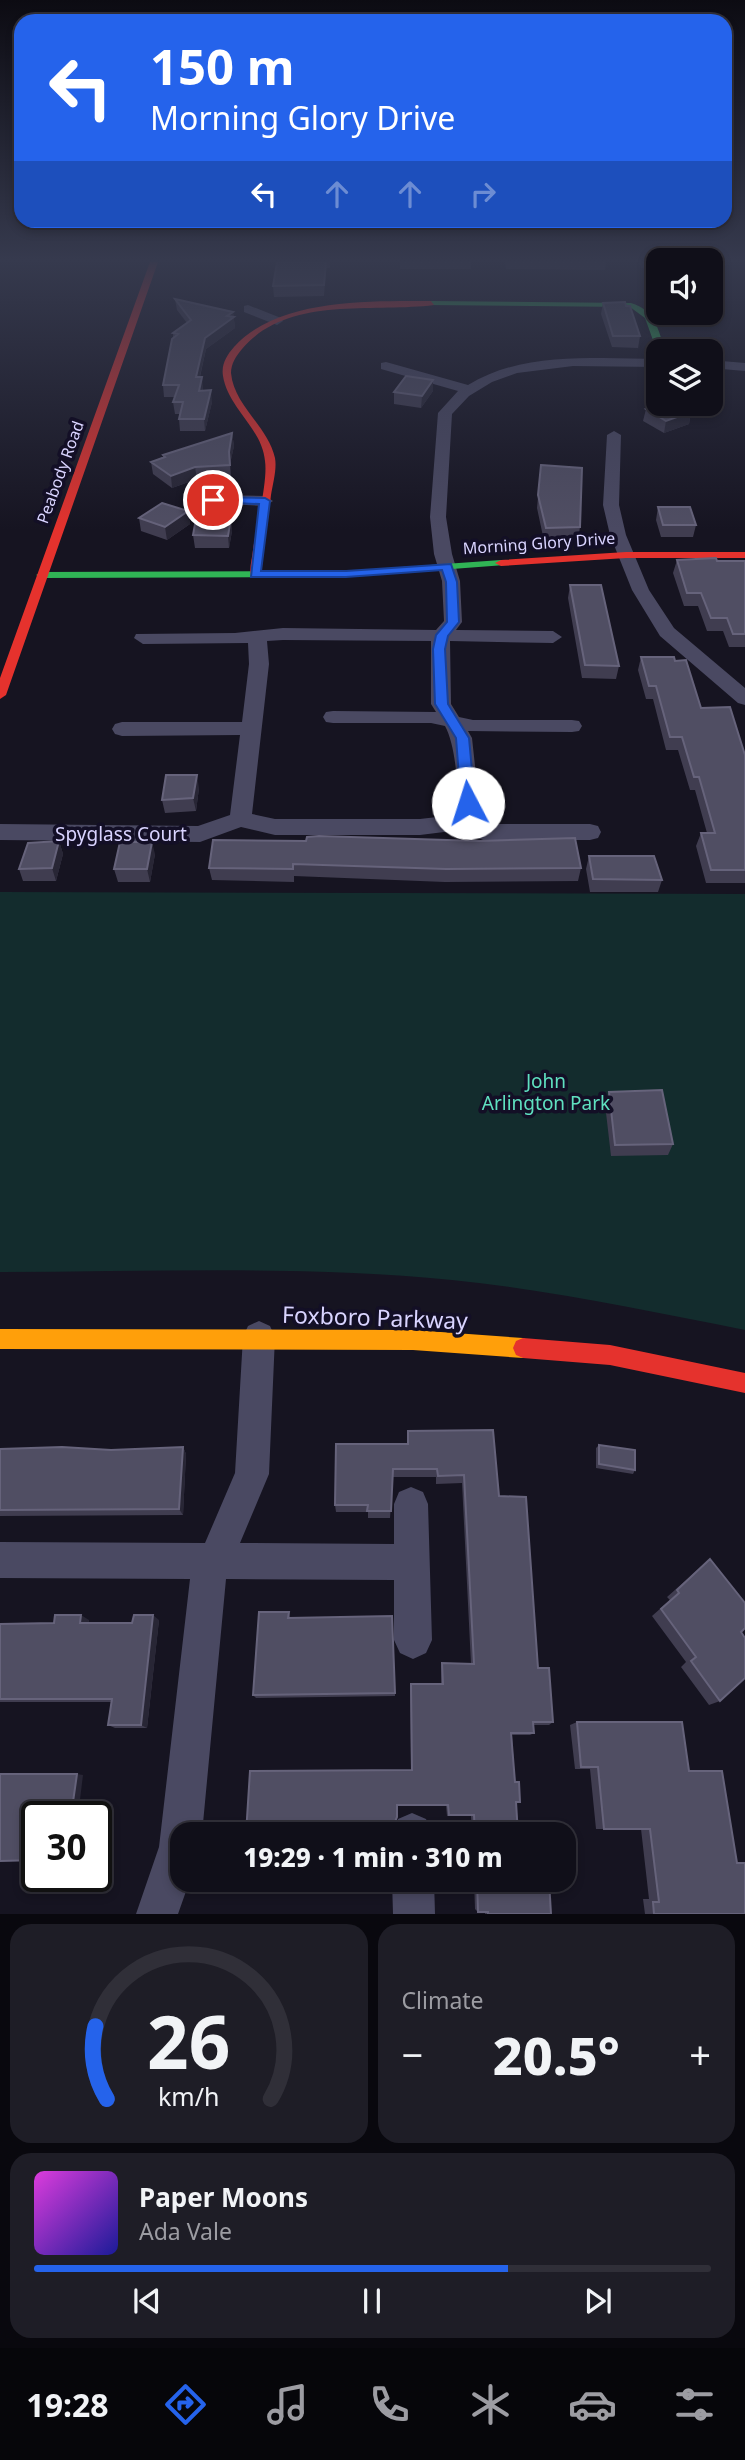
<!DOCTYPE html>
<meta charset="utf-8">
<style>
body{margin:0;font-family:"Noto Sans",sans-serif;background:#1e1d26;color:#f1f3f6;height:100vh;display:flex;flex-direction:column;font-size:26px;white-space:nowrap}
*{box-sizing:border-box;margin:0}
p{font-size:23px;color:#9c9ca2}
.icon{flex:none;width:38px;height:38px;fill:none;stroke:currentColor;stroke-width:2;stroke-linecap:round;stroke-linejoin:round}
.map{position:relative;height:1914px;overflow:hidden}
.details{display:flex;flex-direction:column;gap:10px;padding:10px;background:#09080e;flex:1}
.details>*{flex:none}
.top-card{position:absolute;left:14px;top:14px;width:718px;height:214px;border-radius:21px;box-shadow:0 4px 10px #0003,0 0 0 2px #302f38;background:#2563eb;color:#fff;overflow:hidden}
.fabs{position:absolute;left:646px;top:248px;display:grid;gap:14px}
.fabs a{display:grid;place-items:center;width:77px;height:77px;border-radius:14px;background:#100f19;box-shadow:0 4px 10px #0003,0 0 0 2px #302f38;font-size:35px}
.speed{position:absolute;left:21px;top:1801px;display:flex;gap:14px;font-size:35px;font-weight:700;text-align:center}
.speed>*{display:grid;place-content:center;width:91px;height:91px;border-radius:50%;background:#100f19;box-shadow:0 4px 10px #0003,0 0 0 2px #302f38;line-height:1}
.speed .limit{border:4px solid #111;border-radius:10px;background:#fff;color:#111}
.pin{position:absolute;display:grid;place-items:center;width:60px;height:60px;color:#fff;margin:-30px;border:4px solid #fff;border-radius:50%;box-shadow:0 2px 7px #0007}
.me{position:absolute;width:77px;margin:-38px;rotate:355deg;stroke-linejoin:round;filter:drop-shadow(0 0 5px #0008)}
.turn{display:flex;align-items:center;gap:24px;height:147px;padding:0 21px;font-size:32px}
.turn .icon{width:91px;height:91px;stroke-width:2.5}
.turn b{display:block;font-size:49px;line-height:60px}
.lanes{display:flex;align-items:center;height:66px;padding:0 21px;background:#0003;justify-content:center;gap:35px;direction:ltr}
.lanes .off{opacity:.35}
.big{font-size:52px;font-weight:800;line-height:1.1}
.details .tile{flex:1;display:flex;flex-direction:column;justify-content:center;gap:10px;min-width:0;padding:0 24px;border-radius:21px;background:#1e1d26}
.details .dial{align-items:center;gap:0}
.dial svg{height:182px;overflow:visible;fill:none;stroke:#302f38;stroke-width:7;stroke-linecap:round;text-anchor:middle}
.dial text{fill:#f1f3f6;stroke:none}
.song{display:flex;align-items:center;gap:21px}
.cover{width:84px;height:84px;border-radius:10px;background:linear-gradient(135deg,hsl(300 70% 55%),hsl(240 70% 35%))}
.played{height:7px;border-radius:4px;background:linear-gradient(90deg,#2563eb 70%,#302f38 70%)}
.keys{display:flex;justify-content:space-around;direction:ltr}
.heat{display:flex;justify-content:space-between;align-items:center;font-size:38px;direction:ltr}
.details .tiles{flex:1;display:grid;gap:10px;grid-template-columns:1fr 1fr}
.tile:last-child{grid-column:span 2}
.trip{position:absolute;left:170px;top:1822px;width:406px;height:70px;border-radius:21px;background:#100f19;box-shadow:0 4px 10px #0003,0 0 0 2px #302f38;font-weight:800;line-height:70px;text-align:center}
.menu{display:flex;height:112px;justify-content:space-around;align-items:center;background:#06060a;color:#9c9ca2}
.menu .icon{width:49px;height:49px}
.menu .selected{color:#2563eb}
.menu b{font-size:32px;color:#f1f3f6}
.map>svg:first-child{display:block}
</style>
<div class="map">
<svg width="745" height="1914" viewBox="0 0 745 1914">
<rect width="100%" height="100%" fill="#161421"/>
<path fill="#132c2d" d="M0,892L745,894V1330C648,1311 550,1290 452,1280C302,1265 150,1272 0,1272Z"/>
<g fill="none" stroke-linecap="round" stroke-linejoin="round">
<path fill="#4a4962" fill-rule="evenodd" d="M248,305L281,318L283,321L277,325L244,312V306Z
M603,358L658,359V367L573,366L517,373L492,382L469,396L452,414L446,517L452,554L460,581L462,622L456,630L553,631L562,637L553,643L450,641L451,704L459,717L473,720H572L579,721L582,726L579,731L572,732L468,731L472,738L479,803L475,819L486,824H590L598,826L601,832L598,838L590,840H483L460,830L420,835H275L241,827L200,842L0,840V824L198,826L230,815L240,735L122,736L115,734L112,729L115,724L122,722H242L249,664L248,643L143,644L134,638L136,634L235,633L283,628L436,630L444,621L442,581L434,554L430,517L438,413L458,391L381,369V363L386,362L468,385C509,360 556,358 603,358ZM283,640L431,641V704L436,712L333,711L326,712L323,717L326,722L333,723H431L445,726C456,746 460,793 454,815L420,819H275L252,814L269,664L267,641Z
M710,360L745,363V371L710,368Z
M614,431L621,435L619,505L626,535L649,590L674,628L745,688V705L738,703L660,636L632,590L610,535L603,505L607,435Z
M213,495L265,496L273,501L265,506L207,503L205,500Z
M259,1321L270,1326L275,1337L269,1474L240,1543L394,1544V1504L399,1492L411,1487L423,1492L428,1504L432,1640L426,1653L413,1659L400,1653L394,1640V1580L226,1579L202,1834H182V1880H190L178,1914H136L159,1847L190,1579L0,1578V1542L205,1543L235,1473L243,1337L248,1326Z
M412,1813L426,1819L432,1834H392L398,1819Z
M392,1880H434L435,1914H393Z"/>
<path fill="#30b455" fill-rule="evenodd" d="M431,301L631,303C655,310 659,330 665,352H658V354L645,318L630,307L428,305Z
M501,560L507,563L505,565L346,577L42,578L36,575L42,572L346,571Z"/>
<path fill="#ff9f0a" fill-rule="evenodd" d="M0,1329L413,1330L523,1338L530,1341L533,1348L530,1355L523,1358L413,1350L0,1349Z"/>
<path fill="#e5322d" fill-rule="evenodd" d="M150,262H158L6,695L0,699V678Z
M431,301L434,305C371,313 288,295 242,349C236,356 231,364 231,373C234,406 268,426 275,458C277,469 273,483 271,495C268,521 264,548 261,574L251,576C249,569 252,559 253,550C256,528 268,481 265,461C262,428 228,408 223,376C221,364 227,355 234,347C278,298 370,301 431,301Z
M626,552H745V558H626L501,566L495,563L501,560Z
M523,1338L610,1345L745,1373V1393L610,1365L523,1358L516,1355L513,1348L516,1341Z"/>
</g>
<path fill="#403d50" d="M277,262H330V268H326L324,296L274,297L273,286Z
M400,262H471V269H400Z
M505,262H606L605,270L506,269Z
M639,262H658V268H641Z
M175,299L233,312L235,328L206,349L200,377L203,388V391L212,402L205,431H180L179,419L180,414H175L173,402L175,397H164L163,385L173,338V333L187,323L177,310Z
M603,303L640,336L638,348L612,347L601,314Z
M433,391L421,408L394,404V392Z
M646,409L691,412L689,424L664,433L643,421Z
M232,433L234,446L230,464L231,477L197,479L172,488L153,474L151,462L163,457V455Z
M541,465L580,527L578,540L544,541L537,508Z
M658,507L696,525L693,537H661L656,520Z
M188,511L190,524L167,540L141,531L139,518Z
M221,513L222,518H231L232,531L229,548H195L193,535Z
M677,560L745,561V647H729L723,631H707L698,606H684L673,573Z
M570,585L619,666L616,679L582,678L568,598Z
M641,657L675,661L701,708L745,755V883H706L696,846L701,833H707L695,790H690L678,750H666L653,699H646L638,670Z
M199,788L196,811L165,813L162,800Z
M213,840L581,868L578,881L445,882L294,876V882L212,880L209,868Z
M59,841L63,854L56,881H23L19,869Z
M155,854L150,882H118L114,869Z
M589,856L662,880L658,892H590L586,869Z
M609,1092L673,1144L668,1155L611,1156L605,1104Z
M408,1431L499,1496L538,1668L553,1722L549,1725H533L534,1733L530,1735H512L518,1834H472L471,1816H447L446,1805H397L246,1834L411,1770L410,1687L411,1684H441V1667L442,1663L471,1664L462,1483L436,1484V1477H393L390,1518H368V1512H336L335,1505L407,1444Z
M599,1445L635,1470L633,1474L596,1468V1448Z
M183,1447L186,1454L183,1515L0,1516V1449L111,1450Z
M710,1559L741,1632L720,1701L709,1705L681,1667L686,1662L652,1616L670,1600L667,1597Z
M289,1612L290,1618L395,1693V1696L256,1698L253,1695Z
M89,1620L88,1623H132L159,1620L147,1728H115L108,1725L111,1702H0V1624L54,1623Z
M577,1722L689,1771L737,1862H745V1914H645L643,1899H649L641,1829H596L590,1769H575L570,1725Z
M474,1880H549L551,1914H485V1912H478L475,1909Z"/>
<path fill="#282635" d="M233,312L235,328L206,349L197,388L196,377L205,338L227,316Z
M202,377L203,388L200,402L199,391Z
M433,380V391L421,408L422,396Z
M211,390L212,402L205,431L204,419Z
M691,412L689,424L664,433L666,421Z
M232,433L234,446L230,464L229,452Z
M195,467L197,479L172,488L171,476Z
M188,511L190,524L167,540L165,527Z
M231,518L232,531L229,548L228,536Z
M197,775L199,788L196,811L193,798Z
M59,841L63,854L56,881L52,868Z
M152,842L155,854L150,882L147,869Z
M183,1447L186,1454L183,1515L179,1509Z
M81,1615L89,1620L87,1628L80,1623Z
M153,1615L159,1620L147,1728L141,1725Z
M77,1774L83,1775L78,1816H71Z"/>
<path fill="#504e63" stroke="#66637b" stroke-width="2" d="M277,262H326L324,285L273,286Z
M175,299L233,312L227,316L234,317L205,338L196,377H202L199,391L211,390L204,419H179L183,402H173L179,385H163L172,339L178,334L173,333L191,320Z
M625,302L626,306H630L640,336H613L603,303Z
M406,376L433,380L422,396L394,392Z
M660,404H677L691,412L666,421L646,409Z
M232,433L229,452L230,465L195,467L171,476L151,462L165,457L163,455Z
M541,465L582,468L580,527L546,528L538,495Z
M162,503L188,511L165,527L139,518Z
M658,507H690L696,525H663Z
M197,513H221L220,518H231L228,536L193,535Z
M716,558L717,561H745V634H733L727,618H711L701,593H687L677,560Z
M570,585H601L619,666L585,665Z
M641,657H674L675,661L686,660L701,708L730,707L745,755V870H711L701,833H715L699,777H694L682,737H670L656,686H649Z
M166,775H197L193,798L162,800Z
M319,836L479,841L575,838L581,868L446,869L293,864V869L209,868L213,840L306,841L307,837Z
M59,841L52,868L19,869L28,843Z
M120,842H152L147,869H114Z
M589,856H654L662,880L593,879Z
M662,1090L673,1144L615,1145L609,1092Z
M493,1430L499,1496L526,1497L538,1668H549L553,1722H533L534,1733H511L515,1782H519L520,1802H516L518,1834H475L474,1815H449L448,1805H397V1817L390,1834H246L250,1771L412,1770L411,1684H443L442,1663L474,1664L464,1475L438,1476L437,1469H393L391,1511H367L368,1505H335L336,1444H408V1431Z
M599,1445L635,1450V1470L599,1464Z
M62,1447L111,1450L183,1447L179,1509L0,1510V1449Z
M710,1559L745,1603V1628L741,1632L745,1638V1678L720,1701L691,1661L696,1657L661,1609L679,1593L677,1590Z
M259,1612H289L288,1618L392,1616L395,1693L253,1695Z
M55,1615H81L80,1623H132L134,1615H153L141,1725H108L112,1699H0V1624L54,1623Z
M577,1722H682L689,1771H722L737,1863H745V1914H654L653,1902H659L650,1829H604L598,1767H581Z
M0,1774H77L71,1816H37V1860L0,1861Z
M477,1880H549L551,1914H488V1912H478Z"/>
<linearGradient id="sky" x2="0" y2="1"><stop stop-color="#0c0b12"/><stop offset="0.49" stop-color="#363a4e"/><stop offset="1" stop-color="#363a4e" stop-opacity="0"/></linearGradient>
<rect width="745" height="530" fill="url(#sky)"/>
<path fill="#2563eb" stroke="#184099" stroke-width="2" d="M213,497L265,498L270,501L261,571H346L451,564L457,582L459,622L448,636L445,649L448,704L469,738L475,803L473,806L468,808L461,803L456,738L435,704L433,649L436,635L447,622L446,582L442,570L346,577H251L259,504L209,502L208,500Z"/>
<g text-anchor="middle" stroke-width="7" stroke-linejoin="round" paint-order="stroke">
<g font-size="16" fill="#d9d4ff" stroke="#130f26">
<text transform="translate(60 472) rotate(-70)" y="6">Peabody Road</text>
<text transform="translate(539 543) rotate(-4)" y="6">Morning Glory Drive</text>
</g>
<g font-size="19" fill="#d9d4ff" stroke="#130f26">
<text x="121" y="841">Spyglass Court</text>
</g>
<g font-size="19" fill="#5fe0c0" stroke="#130f26">
<text x="546" y="1088">John<tspan x="546" dy="22">Arlington Park</tspan></text>
</g>
<g font-size="23" fill="#d9d4ff" stroke="#130f26">
<text transform="translate(375 1318) rotate(2)" y="8">Foxboro Parkway</text>
</g>
</g>
</svg>
<div class="fabs">
<a><svg class="icon" aria-label="sound" viewBox="0 0 24 24"><path d="M4 9h4l5-4v14l-5-4H4zM17 9q2 3 0 6"/></svg></a>
<a><svg class="icon" aria-label="layers" viewBox="0 0 24 24"><path d="M12 4l9 5-9 5-9-5zM3 14l9 5 9-5"/></svg></a>
</div>
<div class="speed"><div class="limit">30</div></div>
<div class="pin" style="left:213px;top:500px;background:#d93025"><svg class="icon" aria-label="arrive" viewBox="0 0 24 24"><path d="M6 21V4h12l-3 4 3 4H6"/></svg></div>
<svg class="me" style="left:468px;top:803px" viewBox="-20 -20 40 40"><circle r="19" fill="#fff"/><path d="M0-13L10 11 0 6-10 11z" fill="#2563eb"/></svg>
<div class="trip">19:29 · 1 min · 310 m</div>
<div class="top-card">
<div class="turn"><svg class="icon" aria-label="left" viewBox="0 0 24 24"><path d="M17 20v-9H6M10 6l-5 5 5 5"/></svg><div><b>150 m</b>Morning Glory Drive</div></div>
<div class="lanes"><svg class="icon" aria-label="left" viewBox="0 0 24 24"><path d="M17 20v-9H6M10 6l-5 5 5 5"/></svg><svg class="icon off" aria-label="ahead" viewBox="0 0 24 24"><path d="M12 20V5M6 11l6-6 6 6"/></svg><svg class="icon off" aria-label="ahead" viewBox="0 0 24 24"><path d="M12 20V5M6 11l6-6 6 6"/></svg><svg class="icon off" aria-label="right" viewBox="0 0 24 24"><path d="M7 20v-9h11M14 6l5 5-5 5"/></svg></div>
</div>
</div>
<section class="details">
<div class="tiles">
<div class="tile dial"><svg viewBox="0 0 100 80">
<path d="M14 69A42 42 0 1 1 86 69"/>
<path d="M14 69A42 42 0 0 1 9 37" stroke="#2563eb"/>
<text x="50" y="56" font-size="32" font-weight="700">26</text>
<text x="50" y="72" font-size="11">km/h</text>
</svg></div>
<div class="tile"><p>Climate</p>
<div class="heat"><a>−</a><b class="big">20.5°</b><a>+</a></div>
</div>
<div class="tile">
<div class="song"><i class="cover"></i><div><b>Paper Moons</b><p>Ada Vale</p></div></div>
<div class="played"></div>
<div class="keys"><svg class="icon" aria-label="previous" viewBox="0 0 24 24"><path d="M18 5L8 12l10 7zM5 5v14"/></svg><svg class="icon" aria-label="pause" viewBox="0 0 24 24"><path d="M8 5v14M16 5v14"/></svg><svg class="icon" aria-label="next" viewBox="0 0 24 24"><path d="M6 5l10 7-10 7zM19 5v14"/></svg></div>
</div>
</div>
</section>
<nav class="menu">
<b>19:28</b>
<svg class="icon selected" aria-label="directions" viewBox="0 0 24 24"><path d="M12 3l9 9-9 9-9-9zM9 14v-3h6M13 9l2 2-2 2"/></svg>
<svg class="icon" aria-label="music" viewBox="0 0 24 24"><path d="M9 18V5l10-2v13"/><circle cx="6" cy="18" r="3"/><circle cx="16" cy="16" r="3"/></svg>
<svg class="icon" aria-label="phone" viewBox="0 0 24 24"><path d="M5 4h4l2 5-3 2q2 4 5 5l2-3 5 2v4C11 20 4 13 5 4z"/></svg>
<svg class="icon" aria-label="climate" viewBox="0 0 24 24"><path d="M12 3v18M4 7l16 10M4 17L20 7"/></svg>
<svg class="icon" aria-label="car" viewBox="0 0 24 24"><path d="M5 17H2v-5l4-1 3-4h7l3 4 3 1v5h-3M9 17h6M6 11h13"/><circle cx="7" cy="17" r="2"/><circle cx="17" cy="17" r="2"/></svg>
<svg class="icon" aria-label="filters" viewBox="0 0 24 24"><path d="M4 7h16M4 17h16"/><circle cx="9" cy="7" r="2"/><circle cx="15" cy="17" r="2"/></svg>
</nav>
